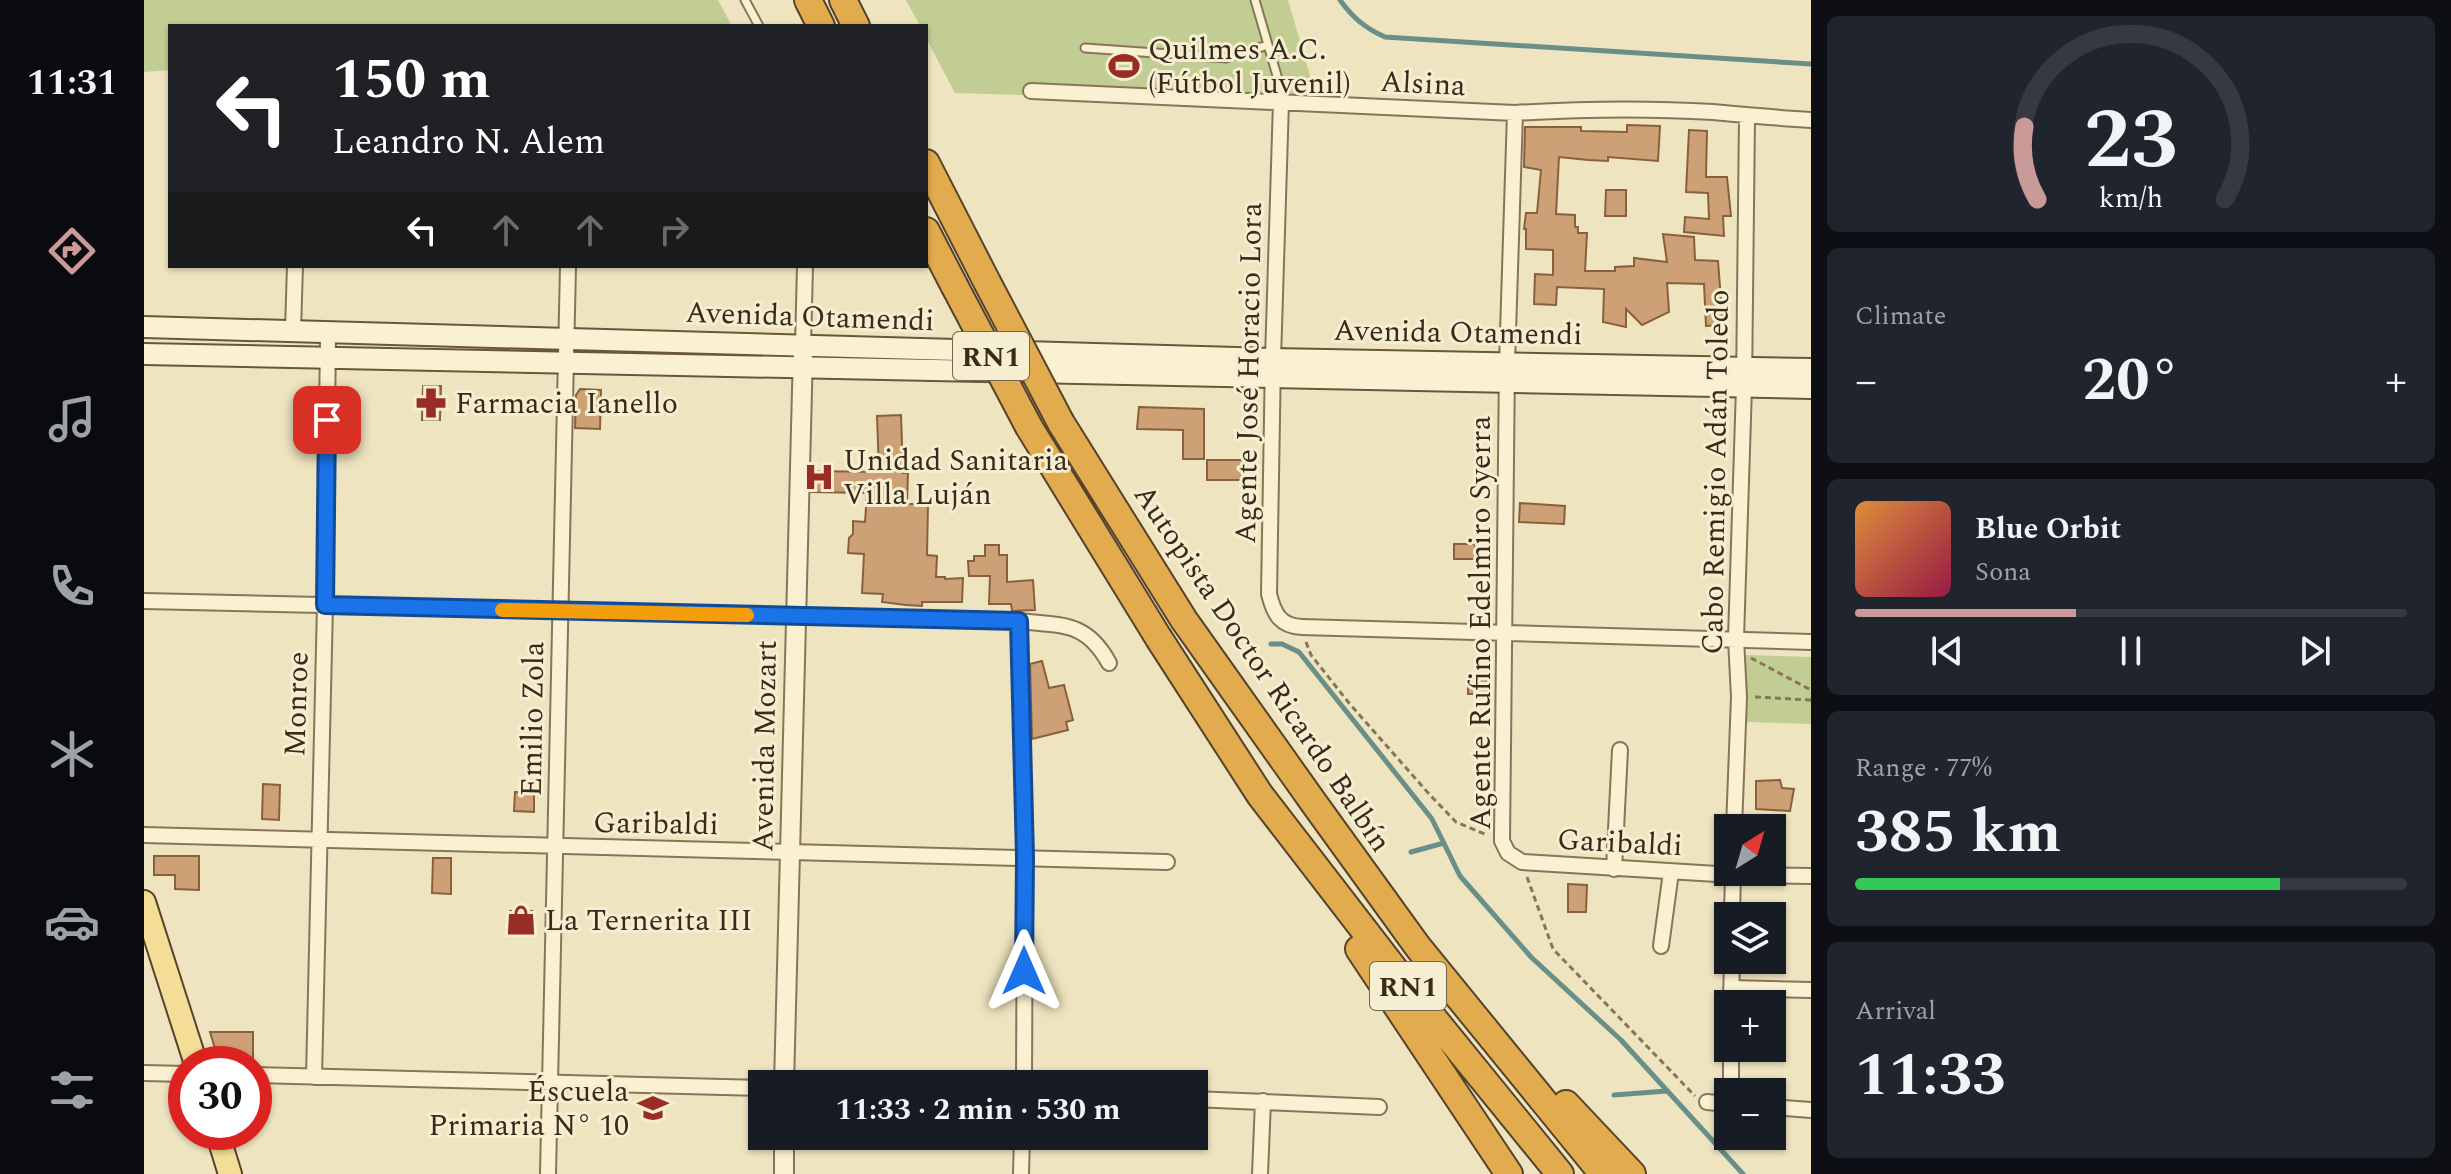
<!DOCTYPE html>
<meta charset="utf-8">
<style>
body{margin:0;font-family:Spectral,serif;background:#20242c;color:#f1f3f6;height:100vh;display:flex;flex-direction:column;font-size:30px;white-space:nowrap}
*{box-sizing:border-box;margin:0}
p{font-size:26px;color:#9ea1a6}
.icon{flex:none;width:44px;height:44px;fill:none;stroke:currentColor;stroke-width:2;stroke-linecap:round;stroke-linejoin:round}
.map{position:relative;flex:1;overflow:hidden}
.side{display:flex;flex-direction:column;gap:16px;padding:16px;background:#0d0f14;width:640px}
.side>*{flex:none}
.hud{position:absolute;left:24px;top:24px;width:760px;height:244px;border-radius:0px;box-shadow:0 2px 6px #0004;background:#202124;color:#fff;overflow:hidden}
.needle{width:52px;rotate:37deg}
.controls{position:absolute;left:1570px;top:814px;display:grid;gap:16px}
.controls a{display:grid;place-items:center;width:72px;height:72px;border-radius:0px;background:#171b24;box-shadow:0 2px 6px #0004;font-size:40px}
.speed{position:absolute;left:24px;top:1046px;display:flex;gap:16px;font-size:40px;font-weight:700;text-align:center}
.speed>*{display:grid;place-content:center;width:104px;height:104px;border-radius:50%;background:#171b24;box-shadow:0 2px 6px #0004;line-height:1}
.speed .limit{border:12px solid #d22;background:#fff;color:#111}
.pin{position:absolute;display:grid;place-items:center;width:68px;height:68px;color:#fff;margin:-34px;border-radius:16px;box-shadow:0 4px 12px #0006}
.me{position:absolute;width:88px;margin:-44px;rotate:0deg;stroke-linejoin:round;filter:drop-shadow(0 0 6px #0008)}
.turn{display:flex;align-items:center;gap:28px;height:168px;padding:0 32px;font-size:36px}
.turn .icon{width:104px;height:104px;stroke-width:2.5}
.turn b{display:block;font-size:56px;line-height:68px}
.lanes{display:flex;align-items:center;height:76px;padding:0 32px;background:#0003;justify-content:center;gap:40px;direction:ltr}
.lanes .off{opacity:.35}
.big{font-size:60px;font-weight:700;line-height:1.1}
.side .card{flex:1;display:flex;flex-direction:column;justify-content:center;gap:12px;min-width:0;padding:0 28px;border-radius:12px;background:#20242c}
.side .dial{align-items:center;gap:0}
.dial svg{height:208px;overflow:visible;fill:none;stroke:#363941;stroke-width:7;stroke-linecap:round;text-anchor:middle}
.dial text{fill:#f1f3f6;stroke:none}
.song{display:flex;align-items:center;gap:24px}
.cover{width:96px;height:96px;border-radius:12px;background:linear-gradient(135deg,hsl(30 70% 55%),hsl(340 70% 35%))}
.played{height:8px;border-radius:4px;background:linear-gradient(90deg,#c99a98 40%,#363941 40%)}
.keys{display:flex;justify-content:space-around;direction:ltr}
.heat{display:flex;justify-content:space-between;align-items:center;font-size:44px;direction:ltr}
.charge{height:12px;border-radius:6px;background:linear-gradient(90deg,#34c759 77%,#363941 0)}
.trip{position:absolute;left:604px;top:1070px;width:460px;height:80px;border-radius:0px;background:#171b24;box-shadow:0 2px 6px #0004;font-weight:700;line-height:80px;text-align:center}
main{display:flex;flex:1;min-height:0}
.menu{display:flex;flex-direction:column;width:144px;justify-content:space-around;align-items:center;background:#090b0e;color:#9ea1a6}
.menu .icon{width:56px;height:56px}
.menu .current{color:#c99a98}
.menu b{font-size:36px;color:#f1f3f6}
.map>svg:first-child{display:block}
</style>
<main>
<nav class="menu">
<b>11:31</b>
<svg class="icon current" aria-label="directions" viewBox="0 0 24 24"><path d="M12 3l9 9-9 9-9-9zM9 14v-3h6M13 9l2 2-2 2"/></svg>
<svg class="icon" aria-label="music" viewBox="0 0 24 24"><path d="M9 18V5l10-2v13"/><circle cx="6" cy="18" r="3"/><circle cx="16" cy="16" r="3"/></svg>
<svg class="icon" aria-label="phone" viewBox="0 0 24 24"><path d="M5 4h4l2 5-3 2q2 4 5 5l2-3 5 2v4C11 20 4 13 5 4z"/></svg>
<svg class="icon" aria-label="climate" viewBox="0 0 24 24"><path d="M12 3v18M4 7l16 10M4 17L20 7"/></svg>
<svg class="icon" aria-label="car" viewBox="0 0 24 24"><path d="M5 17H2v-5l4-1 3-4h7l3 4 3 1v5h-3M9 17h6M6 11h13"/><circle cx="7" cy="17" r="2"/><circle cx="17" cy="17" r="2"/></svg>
<svg class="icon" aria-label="filters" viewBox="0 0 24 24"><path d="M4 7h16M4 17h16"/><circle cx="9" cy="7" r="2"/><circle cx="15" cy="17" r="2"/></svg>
</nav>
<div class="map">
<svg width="1667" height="1174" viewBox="0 0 1667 1174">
<rect width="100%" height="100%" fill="#efe4c0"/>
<path fill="#c2cd94" d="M0,0H574L588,26H26V70L0,72Z
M762,0H1144L1174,103L811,93L782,38V26H776Z
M1602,655L1667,657V724L1601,722Z"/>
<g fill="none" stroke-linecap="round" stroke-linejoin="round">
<path stroke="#6a8f88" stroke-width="5" d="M1196,0C1209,18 1221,28 1241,37L1667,64
M1127,644H1138L1155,652L1288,819L1316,876L1387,957L1477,1040L1599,1174
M1267,852L1300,843
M1470,1095L1523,1091"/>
</g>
<path fill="#cea075" stroke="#88603d" stroke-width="2" d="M1483,125L1516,126L1514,161L1464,157V161L1444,160L1415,157L1412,214L1431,215V227H1434V233H1443L1441,271H1471V267L1490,266V258L1523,262L1519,234L1550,237L1551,260L1574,261L1579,325L1562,326L1560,284L1523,283L1525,312L1498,325L1482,309V327L1459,322L1460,289L1413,287L1412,305L1390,304L1391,274L1409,275V250L1382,249V229H1380L1382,213H1393L1397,170L1380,167L1381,127H1437V131L1483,132Z
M1545,130L1563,131L1562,177H1583L1587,216H1579L1580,236L1540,232L1541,217L1565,219L1564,193L1542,192Z
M1462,190H1482V216H1461Z
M279,386H297L296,420H278Z
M436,389L457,390L456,429L431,428L432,395Z
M995,407L1060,409V459H1039V430L993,429Z
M757,415L759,473H764L763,504H784L783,555L793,556L792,577H801V579L819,578L818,602H778V606L762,605L738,602L739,594L718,593L720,554L704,553L705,538L709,534V521L721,522L723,493L667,492L668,471L735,472L733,416Z
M1063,460H1100V480H1063Z
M1376,503L1421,506L1420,524L1375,522Z
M1310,544H1331V559H1310Z
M841,545H855V555H863V582L889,580L891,610L868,611L867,604H845L846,576H825L824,561H830V556H841Z
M898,661L905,688L920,685L929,720L922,722L924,730L888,739L886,664Z
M1329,675H1343V694H1324V680H1329Z
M1636,780L1638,788L1650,789L1646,811L1612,809V781Z
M119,784L136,785L135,820L118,819Z
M371,792L390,793V812L370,811Z
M10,856H55V890L31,889V875H10Z
M289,858H307V894L288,893Z
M1424,884L1443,885L1442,912H1424Z
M366,911H388V930H366Z
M66,1032H109V1058H80L72,1052Z"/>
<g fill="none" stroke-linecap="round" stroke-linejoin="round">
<g stroke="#887557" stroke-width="11">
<path id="service" d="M601,0L615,26
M1111,0L1136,86L1137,102
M941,48L1082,58L1124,45"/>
</g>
<g stroke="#887557" stroke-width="18">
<path id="minor" d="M887,91L1371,113C1437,109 1503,108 1569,112C1601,115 1634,118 1667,120
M1137,102L1129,359L1125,594C1130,614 1136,626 1158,627L1667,642
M1371,113L1363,364L1358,841L1364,853L1378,862L1589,875L1667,876
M149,330L151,266
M659,346L661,266
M0,601L875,621C918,626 942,621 965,663
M875,621L881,857L880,1084
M1590,828L1595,697L1592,639L1600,387L1603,117
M0,835L1023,862
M1470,869L1476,750
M1588,916L1589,872
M1517,946L1527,872
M1587,988L1667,990
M1587,1004L1588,960
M0,1073L42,1074
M110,1075L618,1088
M170,1077L181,605L184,332
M1587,1092V1048
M1050,1099L1235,1107
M1563,1102L1584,1104
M1628,1107L1667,1110
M404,1174L424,266
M877,1174L878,1136
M1116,1174L1119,1101"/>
</g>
<g stroke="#887557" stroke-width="22">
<path id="tertiary" d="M640,1084L659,352
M640,1174V1136"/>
</g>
<g stroke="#6a563b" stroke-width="24">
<path id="secondary" d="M0,327L1129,359L1667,369
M0,354L1667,388"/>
</g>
<g stroke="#56432c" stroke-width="26">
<path id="primary" d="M0,902L52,1064
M73,1132L86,1174"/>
</g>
<g stroke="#56432c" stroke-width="30">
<path id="motorway" d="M664,0L677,26
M699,0L712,26
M782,163L843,282
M782,231L810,285
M917,423L1040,620L1172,806L1274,947L1459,1174
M885,427L1014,637L1116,795L1264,987L1416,1174
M1215,949L1365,1174
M1422,1104L1488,1174"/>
</g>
<path stroke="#887557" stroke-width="3" stroke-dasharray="6 4" stroke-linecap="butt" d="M1162,642L1167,655L1205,703L1286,795L1312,822L1343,835
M1607,658L1667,690
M1611,697L1667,700
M1383,877L1409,949L1551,1096"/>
<use href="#service" stroke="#faf1d3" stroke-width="7"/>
<use href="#minor" stroke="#faf1d3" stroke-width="14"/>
<use href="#tertiary" stroke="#faf1d3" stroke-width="18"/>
<use href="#secondary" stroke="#faf1d3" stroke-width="20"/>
<use href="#primary" stroke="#f4dd96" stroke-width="22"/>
<use href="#motorway" stroke="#e1ab4e" stroke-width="26"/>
<g stroke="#56432c" stroke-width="30" stroke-linecap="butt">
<path id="motorway-bridge" d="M843,282L917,423
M810,285L885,427"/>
</g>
<use href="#motorway-bridge" stroke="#e1ab4e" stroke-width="26"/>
</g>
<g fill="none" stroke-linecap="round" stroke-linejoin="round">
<g stroke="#114b97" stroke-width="20">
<path id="route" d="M183,420L181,605L875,621L881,857L880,971"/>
</g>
<use href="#route" stroke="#1a73e8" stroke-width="14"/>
<path stroke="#f59e0b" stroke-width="14" d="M358,610L603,615"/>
</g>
<defs>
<g id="stadium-bare" transform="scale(2.4)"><path d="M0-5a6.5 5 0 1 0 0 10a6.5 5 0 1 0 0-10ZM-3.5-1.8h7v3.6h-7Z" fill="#992d26" stroke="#f6eed0" stroke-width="2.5" paint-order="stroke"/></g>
<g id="pharmacy-bare" transform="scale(2.4)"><path d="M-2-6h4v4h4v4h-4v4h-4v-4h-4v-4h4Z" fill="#992d26" stroke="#f6eed0" stroke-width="2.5" paint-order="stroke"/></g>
<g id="hospital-bare" transform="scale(2.4)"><path d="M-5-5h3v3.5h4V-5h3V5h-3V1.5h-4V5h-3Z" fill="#992d26" stroke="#f6eed0" stroke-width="2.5" paint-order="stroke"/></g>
<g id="shop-bare" transform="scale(2.4)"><path d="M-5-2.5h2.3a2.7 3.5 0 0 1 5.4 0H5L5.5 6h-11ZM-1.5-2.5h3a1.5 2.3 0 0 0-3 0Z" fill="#992d26" stroke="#f6eed0" stroke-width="2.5" paint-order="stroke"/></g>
<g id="school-bare" transform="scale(2.4)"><path d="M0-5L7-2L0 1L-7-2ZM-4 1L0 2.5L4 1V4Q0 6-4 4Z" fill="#992d26" stroke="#f6eed0" stroke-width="2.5" paint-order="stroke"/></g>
</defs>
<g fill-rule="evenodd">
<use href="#stadium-bare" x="980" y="66"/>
<use href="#pharmacy-bare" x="287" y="403"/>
<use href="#hospital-bare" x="675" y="477"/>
<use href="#shop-bare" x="377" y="920"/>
<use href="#school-bare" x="509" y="1108"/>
</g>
<g text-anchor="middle" stroke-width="6" stroke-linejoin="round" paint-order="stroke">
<g fill="#f6eed0" stroke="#716652" stroke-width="2">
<rect x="809" y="332" width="76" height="48" rx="6"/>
<rect x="1226" y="962" width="76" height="48" rx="6"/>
</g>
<g font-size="28" font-weight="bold" fill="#382b1c">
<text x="847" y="366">RN1</text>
<text x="1264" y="996">RN1</text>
</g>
<g font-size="30" fill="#382b1c" stroke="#f6eed0" text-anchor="start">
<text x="1004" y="59">Quilmes A.C.<tspan x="1004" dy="34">(Fútbol Juvenil)</tspan></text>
<text x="311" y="413">Farmacia Ianello</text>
<text x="699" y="470">Unidad Sanitaria<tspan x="699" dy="34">Villa Luján</tspan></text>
<text x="401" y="930">La Ternerita III</text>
<text x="485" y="1101" text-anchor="end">Éscuela<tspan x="485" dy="34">Primaria N° 10</tspan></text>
</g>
<g font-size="30" fill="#382b1c" stroke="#f6eed0">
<text transform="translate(1279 83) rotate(3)" y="10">Alsina</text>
<text transform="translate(666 316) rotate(2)" y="10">Avenida Otamendi</text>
<text transform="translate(1314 332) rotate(1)" y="10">Avenida Otamendi</text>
<text transform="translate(1104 373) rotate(-89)" y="10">Agente José Horacio Lora</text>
<text transform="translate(1571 472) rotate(-89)" y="10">Cabo Remigio Adán Toledo</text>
<text transform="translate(1336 623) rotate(-90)" y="10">Agente Rufino Edelmiro Syerra</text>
<text transform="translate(1119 668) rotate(56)" y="10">Autopista Doctor Ricardo Balbín</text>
<text transform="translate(152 704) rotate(-88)" y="10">Monroe</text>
<text transform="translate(388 719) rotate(-89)" y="10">Emilio Zola</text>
<text transform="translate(620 746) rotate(-89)" y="10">Avenida Mozart</text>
<text transform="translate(512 823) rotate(1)" y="10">Garibaldi</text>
<text transform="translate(1476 842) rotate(3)" y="10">Garibaldi</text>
</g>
</g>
</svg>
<div class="controls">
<a><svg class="needle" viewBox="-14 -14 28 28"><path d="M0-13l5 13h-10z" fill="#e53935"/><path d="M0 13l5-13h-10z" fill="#9ea1a6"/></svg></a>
<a><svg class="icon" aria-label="layers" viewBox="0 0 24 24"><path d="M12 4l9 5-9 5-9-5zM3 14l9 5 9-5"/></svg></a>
<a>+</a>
<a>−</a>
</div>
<div class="speed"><div class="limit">30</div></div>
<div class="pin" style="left:183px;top:420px;background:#d93025"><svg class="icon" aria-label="arrive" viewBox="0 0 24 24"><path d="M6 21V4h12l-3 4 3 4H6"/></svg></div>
<svg class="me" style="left:880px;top:971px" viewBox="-20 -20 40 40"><path d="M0-17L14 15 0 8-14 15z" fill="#1a73e8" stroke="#fff" stroke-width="4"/></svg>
<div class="trip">11:33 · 2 min · 530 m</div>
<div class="hud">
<div class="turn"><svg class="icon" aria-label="left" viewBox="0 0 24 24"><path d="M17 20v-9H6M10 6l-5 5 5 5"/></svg><div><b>150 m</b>Leandro N. Alem</div></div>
<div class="lanes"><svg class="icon" aria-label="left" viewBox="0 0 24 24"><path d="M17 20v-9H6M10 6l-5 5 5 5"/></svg><svg class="icon off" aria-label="ahead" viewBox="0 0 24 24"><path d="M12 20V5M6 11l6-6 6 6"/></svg><svg class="icon off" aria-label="ahead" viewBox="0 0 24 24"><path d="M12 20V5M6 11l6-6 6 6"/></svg><svg class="icon off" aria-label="right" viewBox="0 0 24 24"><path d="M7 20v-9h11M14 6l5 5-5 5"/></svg></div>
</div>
</div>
<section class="side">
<div class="card dial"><svg viewBox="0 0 100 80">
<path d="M14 69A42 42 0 1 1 86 69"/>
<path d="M14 69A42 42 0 0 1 9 41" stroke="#c99a98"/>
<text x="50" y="56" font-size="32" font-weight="700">23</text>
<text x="50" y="72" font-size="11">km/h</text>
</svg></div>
<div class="card"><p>Climate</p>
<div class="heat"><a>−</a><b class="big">20°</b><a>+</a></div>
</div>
<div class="card">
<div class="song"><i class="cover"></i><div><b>Blue Orbit</b><p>Sona</p></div></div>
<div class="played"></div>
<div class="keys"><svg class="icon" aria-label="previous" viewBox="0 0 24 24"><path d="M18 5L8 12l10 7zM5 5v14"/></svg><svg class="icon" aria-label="pause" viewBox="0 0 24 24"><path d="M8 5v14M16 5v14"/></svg><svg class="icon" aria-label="next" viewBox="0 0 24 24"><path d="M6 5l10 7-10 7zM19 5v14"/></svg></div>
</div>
<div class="card"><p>Range · 77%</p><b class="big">385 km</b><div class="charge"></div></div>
<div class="card"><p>Arrival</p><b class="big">11:33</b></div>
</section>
</main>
